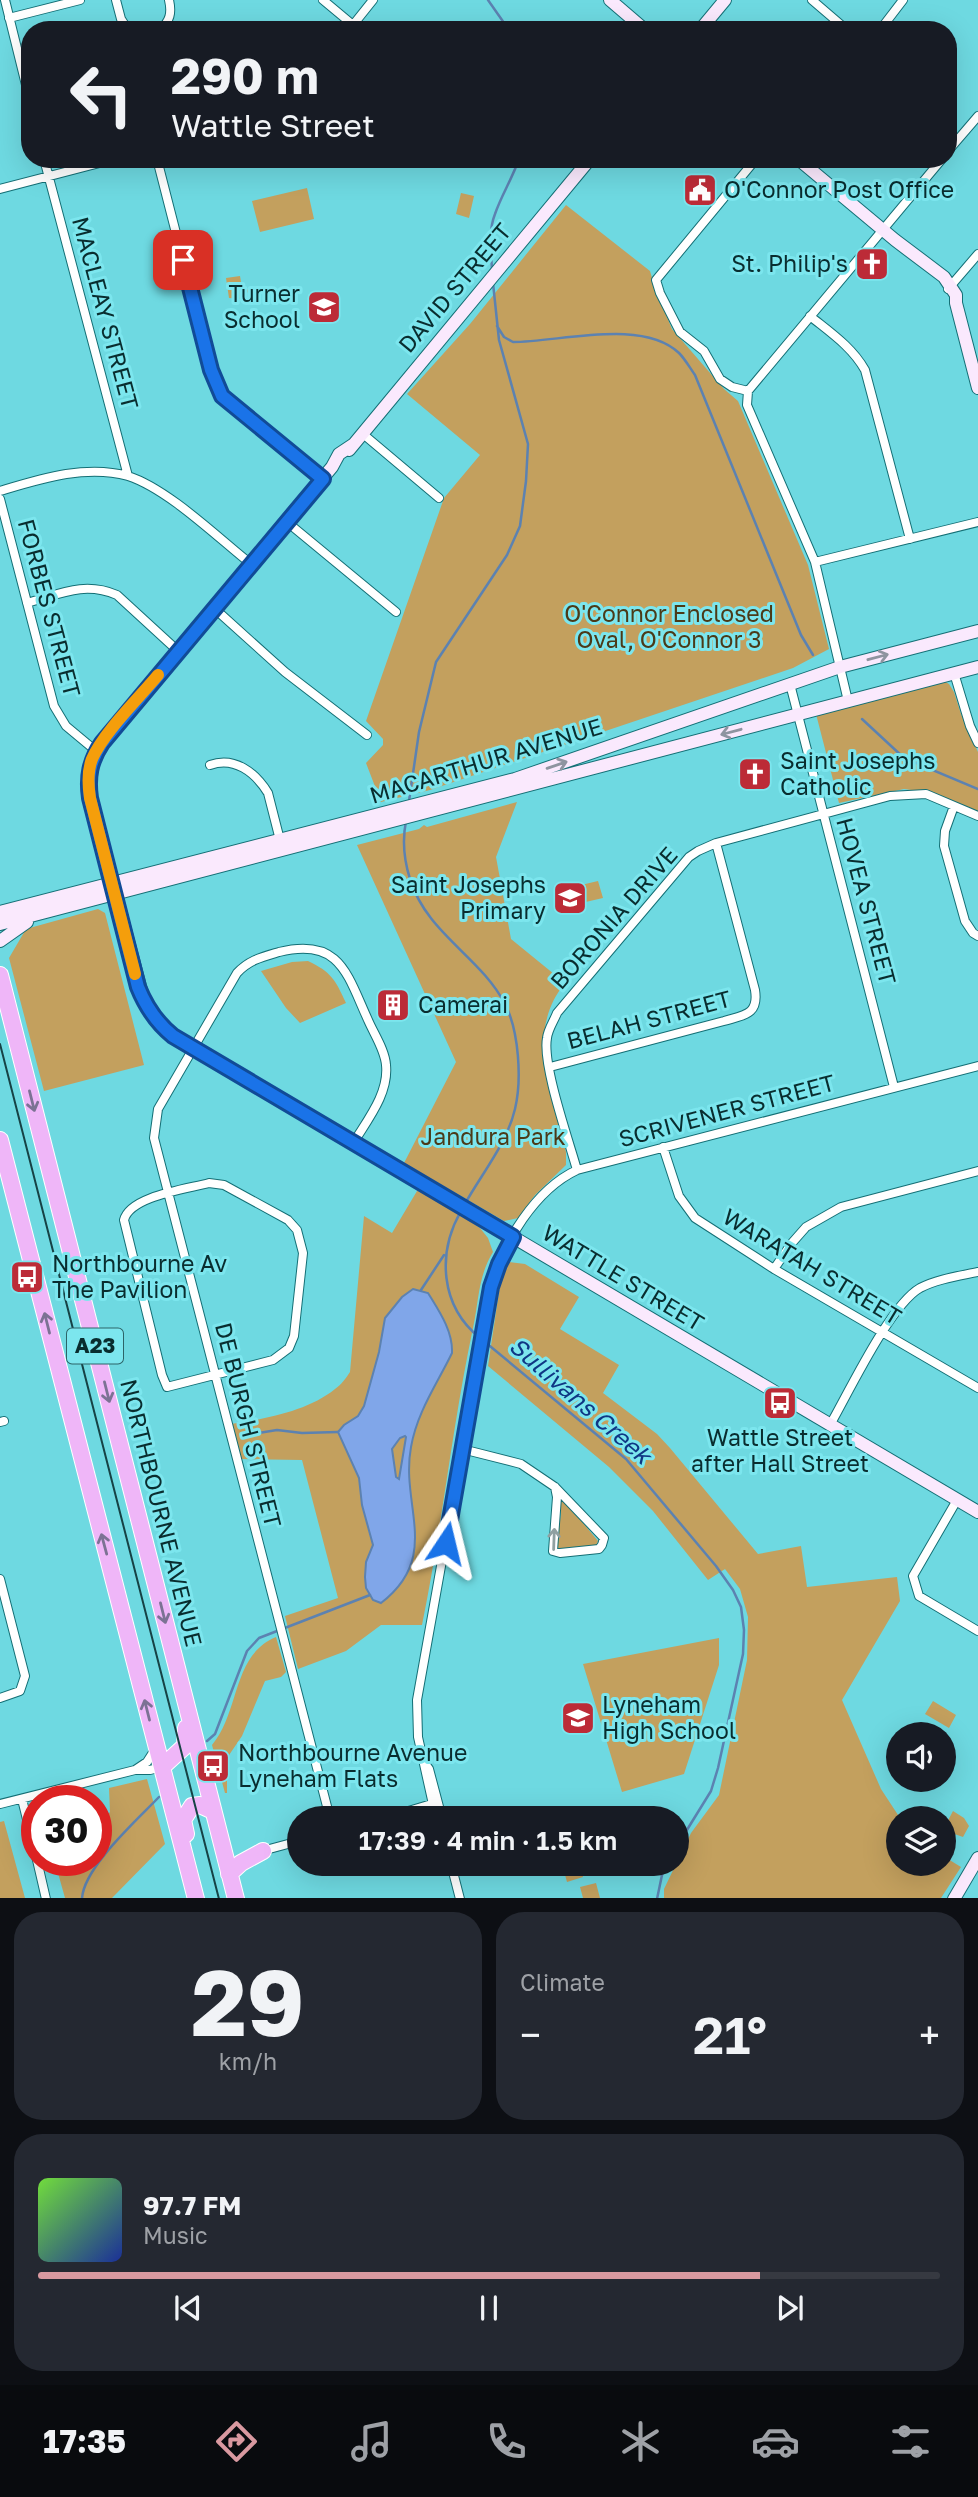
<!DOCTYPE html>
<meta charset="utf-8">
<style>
body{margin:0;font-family:"Golos Text",sans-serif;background:#242831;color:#f1f3f6;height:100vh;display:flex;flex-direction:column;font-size:26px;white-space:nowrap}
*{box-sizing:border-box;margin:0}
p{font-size:23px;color:#9ea1a6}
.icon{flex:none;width:38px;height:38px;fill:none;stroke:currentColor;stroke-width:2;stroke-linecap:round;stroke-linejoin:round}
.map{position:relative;height:1898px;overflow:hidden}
.drawer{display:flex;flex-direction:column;gap:14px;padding:14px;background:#0d0f14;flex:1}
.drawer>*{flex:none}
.guide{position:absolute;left:21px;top:21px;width:936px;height:147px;border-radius:28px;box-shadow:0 7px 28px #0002;background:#171b24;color:#f1f3f6;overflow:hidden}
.fabs{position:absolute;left:886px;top:1722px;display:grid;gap:14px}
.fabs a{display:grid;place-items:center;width:70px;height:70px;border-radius:50%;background:#171b24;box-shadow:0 7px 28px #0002;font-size:35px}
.speed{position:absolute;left:21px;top:1785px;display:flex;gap:14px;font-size:35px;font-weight:700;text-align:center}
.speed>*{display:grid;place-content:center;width:91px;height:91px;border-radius:50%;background:#171b24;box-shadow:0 7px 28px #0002;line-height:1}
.speed .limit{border:10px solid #d22;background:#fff;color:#111}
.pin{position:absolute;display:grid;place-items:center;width:60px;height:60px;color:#fff;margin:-30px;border-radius:14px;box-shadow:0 4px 10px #0006}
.me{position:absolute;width:77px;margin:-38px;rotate:10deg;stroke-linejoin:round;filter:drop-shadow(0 0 5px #0008)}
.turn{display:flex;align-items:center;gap:24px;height:147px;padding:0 35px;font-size:32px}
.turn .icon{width:91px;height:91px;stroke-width:2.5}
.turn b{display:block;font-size:49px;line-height:60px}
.big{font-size:52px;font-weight:600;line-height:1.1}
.drawer .card{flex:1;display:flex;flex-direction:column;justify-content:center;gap:10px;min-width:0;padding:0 24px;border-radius:28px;background:#242831}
.drawer .dial{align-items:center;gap:0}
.dial b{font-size:91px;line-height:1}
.song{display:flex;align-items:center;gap:21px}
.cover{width:84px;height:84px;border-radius:10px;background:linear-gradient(135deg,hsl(100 70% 55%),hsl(230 70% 35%))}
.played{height:7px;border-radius:4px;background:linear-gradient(90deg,#d999a0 80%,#363941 80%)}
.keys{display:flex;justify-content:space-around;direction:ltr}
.heat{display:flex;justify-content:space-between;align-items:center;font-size:38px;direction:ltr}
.drawer .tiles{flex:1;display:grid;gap:14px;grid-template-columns:1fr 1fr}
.card:last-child{grid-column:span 2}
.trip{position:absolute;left:287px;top:1806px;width:402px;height:70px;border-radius:35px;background:#171b24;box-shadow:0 7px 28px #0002;font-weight:600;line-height:70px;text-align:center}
.tab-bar{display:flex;height:112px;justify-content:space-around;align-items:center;background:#090b0e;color:#9ea1a6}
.tab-bar .icon{width:49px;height:49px}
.tab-bar .on{color:#d999a0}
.tab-bar b{font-size:32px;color:#f1f3f6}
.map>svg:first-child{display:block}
</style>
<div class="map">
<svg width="978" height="1899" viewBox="0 0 978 1899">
<rect width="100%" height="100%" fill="#6ed9e1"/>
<path fill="#c3a05e" d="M307,188L314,219L260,232L252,201Z
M461,193L474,196L469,218L456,214Z
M566,205L650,271L654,285L672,329L724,389L738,401L808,565L829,649L793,668L430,790L381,802L366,763L383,745V739L366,721L444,498L480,455L407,394L470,324Z
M240,276L241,282L249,291L241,299L229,298L226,278Z
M325,297L332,300L335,306L315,315L311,303Z
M944,681L949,684L954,692L961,714L978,752V814L926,792L904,789L839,803L816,714Z
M517,802L496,857L511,939L565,983C524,1033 552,1096 566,1152V1165L535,1195L518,1218L504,1221L404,1163L456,1062L357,845L419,829L424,825L427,827Z
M598,881L603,898L568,906L564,889Z
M98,909L105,913L144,1065L44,1091L9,958L26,929Z
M308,961C331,972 335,979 346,1003L300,1023L286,1008L261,971L292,962Z
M420,1186L480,1228L488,1238L493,1252C478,1276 479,1301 473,1328C452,1427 442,1527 422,1625H381L346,1651L298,1669L285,1616L338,1598L302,1460L240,1459L231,1424C265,1419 308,1411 335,1389C341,1385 346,1378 350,1372L364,1216L392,1233Z
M509,1262L525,1264L579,1297L560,1329L619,1365L603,1393L657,1434L670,1448L758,1554L801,1546L807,1587L897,1577L900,1601L842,1700L881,1789L900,1818H898V1864H943V1856L961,1867L941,1898H664V1889L691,1833L719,1795L747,1660L748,1617L740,1589L725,1569L708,1580L653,1511L609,1467L488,1366L502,1271Z
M560,1495L598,1541L596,1546L560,1553L556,1546L561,1514Z
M276,1637L286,1672L281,1677L265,1681L242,1736L227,1758V1793H225L212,1745C240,1712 232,1655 276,1637Z
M719,1638V1665L684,1774L622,1792L583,1664Z
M933,1701L956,1715L949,1728L925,1714Z
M147,1779L165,1844L112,1898H65L58,1873L70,1860H96V1846L108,1833L100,1825L110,1812L109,1788Z
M953,1811L964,1818L969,1826L963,1837L943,1830Z
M4,1821L25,1898H0V1822Z
M562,1864H580L583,1877L567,1882Z
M583,1864H601L603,1872L586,1876Z
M596,1883L600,1898H583L580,1887Z"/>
<path fill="#80a6e9" stroke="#5c82b1" stroke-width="2" fill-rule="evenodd" d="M413,1289L428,1293C439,1311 453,1331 452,1353C437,1384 417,1412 411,1447C400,1506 442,1556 381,1603L373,1600L366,1588L365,1577L366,1562L373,1545L362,1505L359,1478L338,1432L344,1425L358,1416L364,1406L379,1352L385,1318L402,1297ZM405,1436L406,1437L399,1479L396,1477L392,1449L400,1438Z"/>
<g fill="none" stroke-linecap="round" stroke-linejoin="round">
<path stroke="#5c82b1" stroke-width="2.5" d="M488,0L509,30
M472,261L490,234
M492,269C491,251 488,232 495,214C501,196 512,179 519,159
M497,326L504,337L513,342C560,342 642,318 679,353C685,359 690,368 695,375L801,635L813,655
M862,719L904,758L978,789
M409,801L419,732L436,662L507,555L520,526L526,481L528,444L499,340L493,283
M406,821C402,841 404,860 410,879C427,934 480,956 505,1004C519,1031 522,1080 515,1109C507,1143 483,1172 466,1202
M461,1211C437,1253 440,1306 480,1338
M421,1290L444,1255
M485,1342L626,1459L716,1566L733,1590L741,1607L744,1630L743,1654L718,1768L711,1791L677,1846
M246,1435L277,1430L302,1433L338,1432
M207,1741L215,1734L247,1651L259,1638L370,1595
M82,1899C83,1868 137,1820 159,1797
M657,1899L662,1875L668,1864"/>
<g stroke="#146f75" stroke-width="10">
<path id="street" d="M5,0L30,101
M116,0L121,19L128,30
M323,0L353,25
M812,0L847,30
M9,18L80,0
M160,30C170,21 172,13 169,0
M349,30L373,0
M880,30L903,0
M948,151L978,116
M44,159L128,476
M157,159L215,385L222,396L323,479
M0,189L115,159
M948,289L978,254
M810,316C831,333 852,347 865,370L910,539
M748,391L732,387L720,379L704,351L680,332L660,293L656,280L756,159
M363,434L439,498
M0,491C40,479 86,464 128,476C168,489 217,537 251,564
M0,499L54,706L66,726L96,751
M287,522L396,612
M815,562L978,522
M27,603C60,594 84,581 117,595L178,651
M214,608L285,672L367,735
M954,673L970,726L978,743
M790,684L894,1087
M848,701L815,562L747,405L748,391L942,159
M210,765C234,756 255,772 268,793L281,844
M954,806L945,831L944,846L965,921L973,933L978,936
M550,1067L724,1021C744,1015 759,1015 755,990L716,843
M663,1147L679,1196L695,1218L774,1269L978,1388
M577,1170C569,1141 542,1065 547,1038C548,1029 554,1021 557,1013L689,857L698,851L716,843L890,796L926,794L978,816
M209,1183L224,1185L288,1220L297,1230L303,1253L294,1336L289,1348L273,1360L167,1387L162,1375L124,1220C130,1196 187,1189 209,1183Z
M774,1269L791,1244L806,1227L841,1207L978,1171
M0,1422L4,1421
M830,1425C849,1392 890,1305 920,1288C937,1279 959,1276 978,1272
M462,1449L521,1464L555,1487L604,1538L602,1545L599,1549L560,1553L553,1551L557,1497L555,1487
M957,1500L913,1576L919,1596L978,1631
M0,1579L25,1676L20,1691L0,1698
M424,1762L429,1769L442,1818
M135,1770L147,1762L156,1748
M22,1799L37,1860
M0,1804L135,1770H150L162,1767
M330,1818L154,1138L158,1109L237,973C249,960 262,957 279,952C340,937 347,974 368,1020C374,1034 385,1050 386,1065C389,1093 368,1119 354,1142
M385,1818L435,1803
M436,1818L418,1737L417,1700L491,1287C502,1243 536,1189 577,1170L978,1066
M262,1851L299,1841
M37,1860L46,1899
M451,1864L460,1899"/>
</g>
<g stroke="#146f75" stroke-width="14">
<path id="secondary" d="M610,0L645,30
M700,30L725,0
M798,159L895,240L944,277L956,295V303L978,388
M354,444L339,454L332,467L102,742C90,761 87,776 90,798L144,1001L161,1026L173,1036L978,1512
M349,450L590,159
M0,912L515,779L840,667L978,631
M0,924L978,667
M0,941L27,922
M954,1899L978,1858"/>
</g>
<g stroke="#fff" stroke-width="18">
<path id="highway" d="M0,975L236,1899
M0,1140L196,1899
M162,1767L185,1746L186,1728
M186,1834L183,1820L192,1806L200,1805L213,1811
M229,1874L241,1863L263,1851"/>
</g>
<use href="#street" stroke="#fff" stroke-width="8"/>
<use href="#secondary" stroke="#fae9fd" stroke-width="12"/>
<use href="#highway" stroke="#efb6f8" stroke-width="16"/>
<path stroke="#164245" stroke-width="2" d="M0,1044L219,1899"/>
</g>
<defs><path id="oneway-shaft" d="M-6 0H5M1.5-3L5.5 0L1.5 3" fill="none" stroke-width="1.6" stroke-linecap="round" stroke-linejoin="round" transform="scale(1.75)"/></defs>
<g stroke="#8e94a0">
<use href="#oneway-shaft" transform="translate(878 657) rotate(-15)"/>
<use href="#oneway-shaft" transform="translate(731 732) rotate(165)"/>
<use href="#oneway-shaft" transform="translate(557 765) rotate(-19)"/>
</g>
<g stroke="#7c7294">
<use href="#oneway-shaft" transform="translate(32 1101) rotate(76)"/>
<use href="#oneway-shaft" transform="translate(47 1323) rotate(-104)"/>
<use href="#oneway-shaft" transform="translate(107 1392) rotate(76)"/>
<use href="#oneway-shaft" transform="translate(104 1544) rotate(-105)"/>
<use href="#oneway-shaft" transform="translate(163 1613) rotate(76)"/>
<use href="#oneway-shaft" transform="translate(147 1710) rotate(-104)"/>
</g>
<use stroke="#90a0a1" href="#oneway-shaft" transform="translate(554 1539) rotate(-88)"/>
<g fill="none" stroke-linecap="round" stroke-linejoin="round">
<g stroke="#114b97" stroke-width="18">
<path id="route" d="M183,260L211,370L222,396L323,479L102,743C90,761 87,777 90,798L138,987C146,1007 157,1023 173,1036L513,1237L499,1264L491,1287L446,1543"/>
</g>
<use href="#route" stroke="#1a73e8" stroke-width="12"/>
<path stroke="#f59e0b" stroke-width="12" d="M135,974L90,798C88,785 87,772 92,759C103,733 139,698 158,675"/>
</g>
<defs>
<g id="civic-square" transform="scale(1.75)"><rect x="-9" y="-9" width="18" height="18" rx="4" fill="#bc2b37" stroke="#7ce6ee"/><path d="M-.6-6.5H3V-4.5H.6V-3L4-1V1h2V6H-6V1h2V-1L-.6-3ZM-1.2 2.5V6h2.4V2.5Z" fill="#fff"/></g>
<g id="church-square" transform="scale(1.75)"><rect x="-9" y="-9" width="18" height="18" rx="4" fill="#bc2b37" stroke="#7ce6ee"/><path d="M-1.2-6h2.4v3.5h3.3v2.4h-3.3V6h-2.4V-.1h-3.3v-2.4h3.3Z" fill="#fff"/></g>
<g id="school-square" transform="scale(1.75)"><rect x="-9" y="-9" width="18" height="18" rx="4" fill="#bc2b37" stroke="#7ce6ee"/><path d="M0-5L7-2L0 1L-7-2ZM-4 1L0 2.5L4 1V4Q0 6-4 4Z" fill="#fff"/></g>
<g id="building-square" transform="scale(1.75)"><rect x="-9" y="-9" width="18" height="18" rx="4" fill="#bc2b37" stroke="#7ce6ee"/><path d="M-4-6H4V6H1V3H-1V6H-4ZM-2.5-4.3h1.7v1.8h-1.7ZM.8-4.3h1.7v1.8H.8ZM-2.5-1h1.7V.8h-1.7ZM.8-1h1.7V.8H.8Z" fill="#fff"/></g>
<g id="bus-square" transform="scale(1.75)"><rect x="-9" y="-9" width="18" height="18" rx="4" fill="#bc2b37" stroke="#7ce6ee"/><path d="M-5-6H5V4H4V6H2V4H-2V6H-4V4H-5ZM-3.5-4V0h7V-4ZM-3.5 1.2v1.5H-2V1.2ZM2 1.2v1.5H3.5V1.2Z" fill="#fff"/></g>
</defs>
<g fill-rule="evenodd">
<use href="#civic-square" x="700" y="190"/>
<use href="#church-square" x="872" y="264"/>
<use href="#school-square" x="324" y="307"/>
<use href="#church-square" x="755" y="774"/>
<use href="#school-square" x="570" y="898"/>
<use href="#building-square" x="393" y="1005"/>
<use href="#bus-square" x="27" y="1277"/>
<use href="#bus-square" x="780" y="1403"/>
<use href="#school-square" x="578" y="1718"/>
<use href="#bus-square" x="213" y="1766"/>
</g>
<g text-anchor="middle" stroke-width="6" stroke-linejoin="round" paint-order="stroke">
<rect fill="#7ce6ee" stroke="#2c6468" stroke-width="2" x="67" y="1328.5" width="56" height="35" rx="5"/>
<g font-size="21" font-weight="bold" fill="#092d2f">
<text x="95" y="1353">A23</text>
</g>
<g font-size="23" fill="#092d2f" stroke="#7ce6ee" text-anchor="start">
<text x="724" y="198">O'Connor Post Office</text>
<text x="848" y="272" text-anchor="end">St. Philip's</text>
<text x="300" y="302" text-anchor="end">Turner<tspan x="300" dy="26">School</tspan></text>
<text x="780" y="769">Saint Josephs<tspan x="780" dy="26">Catholic</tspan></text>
<text x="546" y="893" text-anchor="end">Saint Josephs<tspan x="546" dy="26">Primary</tspan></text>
<text x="418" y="1013">Camerai</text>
<text x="52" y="1272">Northbourne Av<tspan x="52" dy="26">The Pavilion</tspan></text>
<text x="780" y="1446" text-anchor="middle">Wattle Street<tspan x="780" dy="26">after Hall Street</tspan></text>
<text x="602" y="1713">Lyneham<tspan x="602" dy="26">High School</tspan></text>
<text x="238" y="1761">Northbourne Avenue<tspan x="238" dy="26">Lyneham Flats</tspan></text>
</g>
<g font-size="23" fill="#092d2f" stroke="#7ce6ee">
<text transform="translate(455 288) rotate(-50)" y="8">DAVID STREET</text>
<text transform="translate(105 313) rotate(75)" y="8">MACLEAY STREET</text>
<text transform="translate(49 608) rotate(75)" y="8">FORBES STREET</text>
<text transform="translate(486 761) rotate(-17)" y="8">MACARTHUR AVENUE</text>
<text transform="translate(866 901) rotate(75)" y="8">HOVEA STREET</text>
<text transform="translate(614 918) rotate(-49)" y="8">BORONIA DRIVE</text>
<text transform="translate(649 1020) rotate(-15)" y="8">BELAH STREET</text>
<text transform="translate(727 1111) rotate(-15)" y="8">SCRIVENER STREET</text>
<text transform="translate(812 1267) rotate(31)" y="8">WARATAH STREET</text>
<text transform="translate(623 1278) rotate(31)" y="8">WATTLE STREET</text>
<text transform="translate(248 1425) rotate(76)" y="8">DE BURGH STREET</text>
<text transform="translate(161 1513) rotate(76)" y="8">NORTHBOURNE AVENUE</text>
</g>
<g font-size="23" fill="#4b3a18" stroke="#7ce6ee">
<text x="669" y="622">O'Connor Enclosed<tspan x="669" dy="26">Oval, O'Connor 3</tspan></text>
<text x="493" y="1145">Jandura Park</text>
</g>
<g font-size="24" font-style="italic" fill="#0f3784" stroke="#7ce6ee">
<text transform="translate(580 1401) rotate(41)" y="8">Sullivans Creek</text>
</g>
</g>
</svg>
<div class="fabs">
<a><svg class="icon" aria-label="sound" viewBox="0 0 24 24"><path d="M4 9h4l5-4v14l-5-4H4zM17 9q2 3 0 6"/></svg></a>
<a><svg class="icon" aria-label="layers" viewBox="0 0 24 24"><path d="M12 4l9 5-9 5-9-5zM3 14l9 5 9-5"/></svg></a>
</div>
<div class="speed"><div class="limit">30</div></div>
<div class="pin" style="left:183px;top:260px;background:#d93025"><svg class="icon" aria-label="arrive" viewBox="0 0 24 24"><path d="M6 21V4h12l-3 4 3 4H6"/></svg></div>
<svg class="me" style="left:446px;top:1543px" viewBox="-20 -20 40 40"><path d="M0-17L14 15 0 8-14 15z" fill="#1a73e8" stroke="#fff" stroke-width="4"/></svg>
<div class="trip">17:39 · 4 min · 1.5 km</div>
<div class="guide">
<div class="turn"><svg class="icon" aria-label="left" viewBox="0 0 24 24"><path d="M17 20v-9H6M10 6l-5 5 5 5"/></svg><div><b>290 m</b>Wattle Street</div></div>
</div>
</div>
<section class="drawer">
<div class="tiles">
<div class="card dial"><b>29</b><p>km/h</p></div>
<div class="card"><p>Climate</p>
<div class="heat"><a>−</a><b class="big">21°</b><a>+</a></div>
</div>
<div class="card">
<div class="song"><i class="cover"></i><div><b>97.7 FM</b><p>Music</p></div></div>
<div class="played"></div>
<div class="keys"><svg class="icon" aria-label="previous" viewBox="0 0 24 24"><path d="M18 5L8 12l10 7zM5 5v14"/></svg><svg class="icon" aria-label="pause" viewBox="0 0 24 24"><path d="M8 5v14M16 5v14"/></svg><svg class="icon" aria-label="next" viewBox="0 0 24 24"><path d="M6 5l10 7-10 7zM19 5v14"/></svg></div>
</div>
</div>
</section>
<nav class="tab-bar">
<b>17:35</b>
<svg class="icon on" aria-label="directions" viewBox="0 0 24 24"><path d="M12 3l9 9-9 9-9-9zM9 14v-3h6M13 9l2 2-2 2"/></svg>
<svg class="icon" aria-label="music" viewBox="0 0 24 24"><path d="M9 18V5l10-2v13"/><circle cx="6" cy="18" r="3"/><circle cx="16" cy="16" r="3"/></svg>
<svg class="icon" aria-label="phone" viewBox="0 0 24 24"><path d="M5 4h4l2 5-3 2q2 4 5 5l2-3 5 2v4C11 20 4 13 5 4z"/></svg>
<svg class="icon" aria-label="climate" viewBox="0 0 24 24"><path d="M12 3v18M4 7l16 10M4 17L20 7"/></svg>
<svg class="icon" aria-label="car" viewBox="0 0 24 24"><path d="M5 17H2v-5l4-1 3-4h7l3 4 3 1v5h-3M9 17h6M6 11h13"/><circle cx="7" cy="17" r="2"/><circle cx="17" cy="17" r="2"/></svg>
<svg class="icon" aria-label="filters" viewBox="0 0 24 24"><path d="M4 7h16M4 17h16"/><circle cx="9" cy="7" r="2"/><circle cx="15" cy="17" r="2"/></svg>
</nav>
